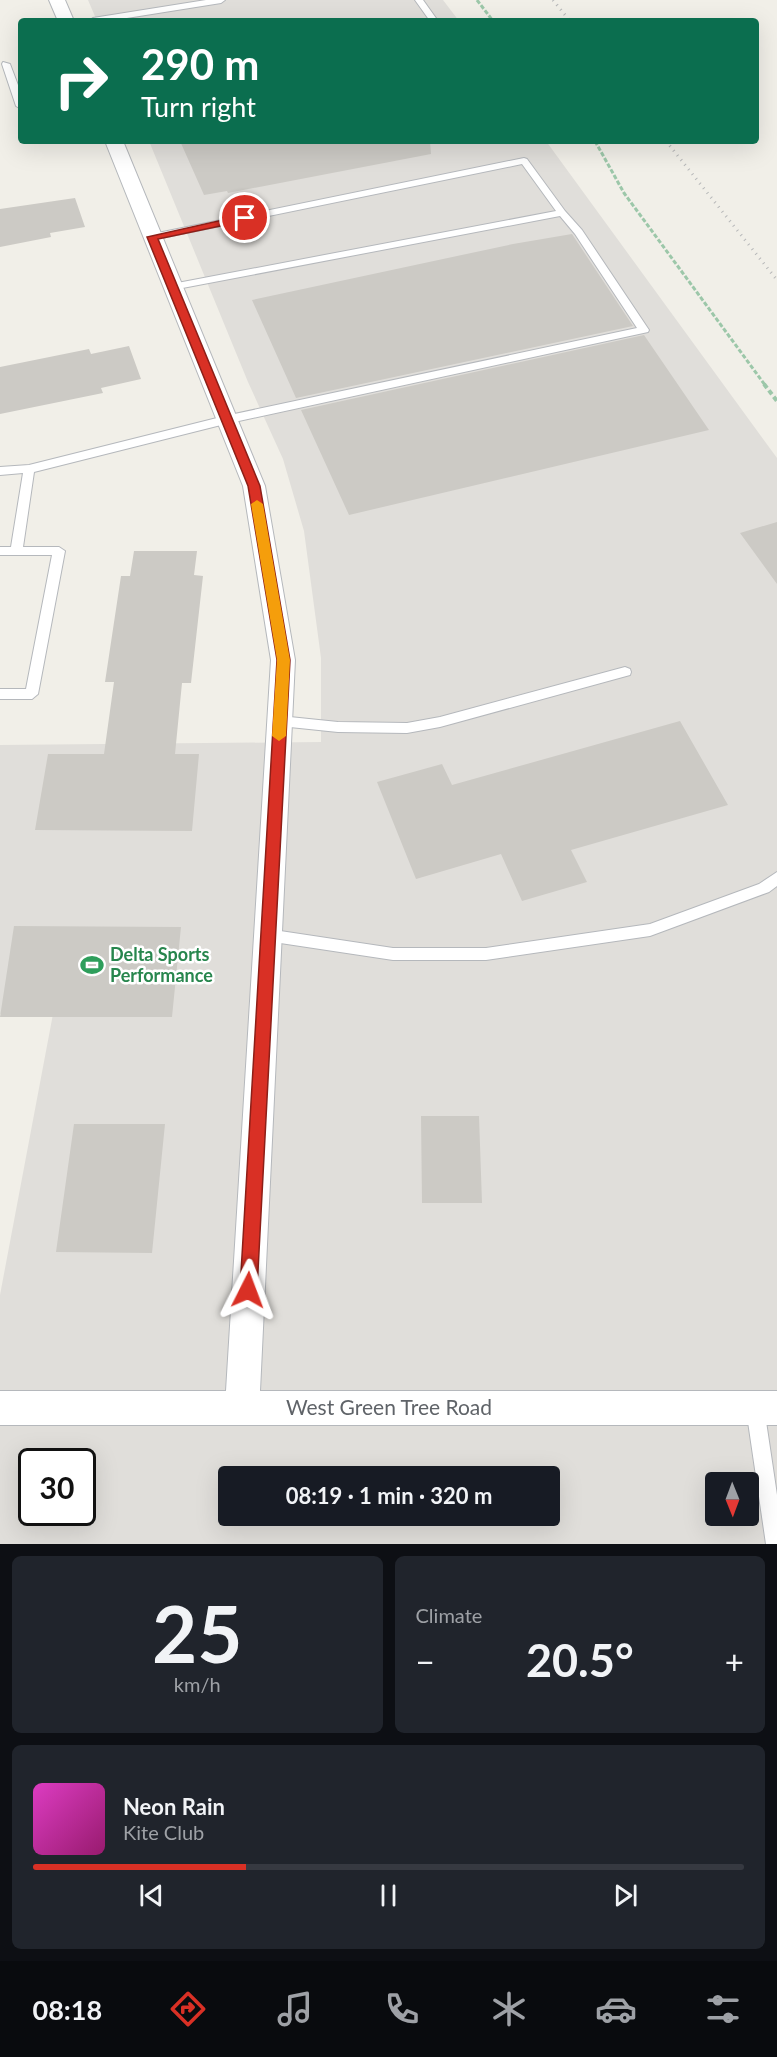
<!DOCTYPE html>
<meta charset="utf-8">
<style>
body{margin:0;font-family:Lato,sans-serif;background:#20242c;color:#f1f3f6;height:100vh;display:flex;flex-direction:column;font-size:22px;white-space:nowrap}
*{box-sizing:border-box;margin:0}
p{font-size:20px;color:#9ea1a6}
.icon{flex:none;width:33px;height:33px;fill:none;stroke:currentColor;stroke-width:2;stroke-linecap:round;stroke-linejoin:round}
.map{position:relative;height:1544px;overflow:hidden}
.sheet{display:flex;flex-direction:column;gap:12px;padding:12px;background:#0d0f14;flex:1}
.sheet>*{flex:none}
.banner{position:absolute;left:18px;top:18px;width:741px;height:126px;border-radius:6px;box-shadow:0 6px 24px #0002;background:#0b6e4f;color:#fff;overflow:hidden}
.needle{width:39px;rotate:179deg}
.buttons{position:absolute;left:705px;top:1472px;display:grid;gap:12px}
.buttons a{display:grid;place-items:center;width:54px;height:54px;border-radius:6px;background:#171b24;box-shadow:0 6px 24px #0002;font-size:30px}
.speed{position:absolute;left:18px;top:1448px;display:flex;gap:12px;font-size:30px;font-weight:700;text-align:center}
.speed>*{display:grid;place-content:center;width:78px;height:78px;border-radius:50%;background:#171b24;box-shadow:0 6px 24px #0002;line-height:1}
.speed .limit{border:3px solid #111;border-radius:9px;background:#fff;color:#111}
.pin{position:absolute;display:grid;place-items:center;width:51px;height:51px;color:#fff;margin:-26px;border:3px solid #fff;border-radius:50%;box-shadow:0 2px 6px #0007}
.me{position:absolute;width:66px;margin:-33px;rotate:3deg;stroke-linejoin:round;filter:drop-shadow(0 0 4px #0008)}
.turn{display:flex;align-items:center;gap:21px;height:126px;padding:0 24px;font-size:27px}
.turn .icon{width:78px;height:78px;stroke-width:2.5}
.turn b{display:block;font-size:42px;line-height:51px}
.big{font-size:45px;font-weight:700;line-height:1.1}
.sheet .widget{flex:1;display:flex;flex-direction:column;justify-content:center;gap:9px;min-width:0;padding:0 21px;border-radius:9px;background:#20242c}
.sheet .dial{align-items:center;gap:0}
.dial b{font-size:78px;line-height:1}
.song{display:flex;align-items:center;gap:18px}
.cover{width:72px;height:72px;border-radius:9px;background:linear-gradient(135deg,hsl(310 70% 55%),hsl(320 70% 35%))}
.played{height:6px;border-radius:3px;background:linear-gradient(90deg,#d93025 30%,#363941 30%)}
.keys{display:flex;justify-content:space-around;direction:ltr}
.heat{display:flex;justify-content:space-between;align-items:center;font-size:33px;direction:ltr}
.sheet .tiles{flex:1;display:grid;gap:12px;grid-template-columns:1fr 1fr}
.widget:last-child{grid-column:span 2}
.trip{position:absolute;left:218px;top:1466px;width:342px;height:60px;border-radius:6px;background:#171b24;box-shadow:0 6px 24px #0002;font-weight:700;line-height:60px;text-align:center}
.menu{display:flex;height:96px;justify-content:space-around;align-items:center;background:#090b0e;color:#9ea1a6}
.menu .icon{width:42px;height:42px}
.menu .current{color:#d93025}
.menu b{font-size:27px;color:#f1f3f6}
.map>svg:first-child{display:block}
</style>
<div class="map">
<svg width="777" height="1544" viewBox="0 0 777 1544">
<rect width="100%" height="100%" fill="#f1efe8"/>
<path fill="#e0deda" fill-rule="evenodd" d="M88,0H443L459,21H97Z
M149,141H546L777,458V1544H0V1295L53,1014H0V745L321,742V658L304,531L283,459L248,382ZM32,1461H82V1512H32ZM228,1476H549V1515H228ZM716,1482H748V1515H716Z"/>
<path fill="#cccac5" d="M180,141H430L431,154L228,193L227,191L204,195Z
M75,198L85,227L50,233L51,237L0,247V209Z
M572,234L633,326L296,398L252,300L513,244Z
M644,335L709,430L349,515L301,410Z
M129,346L141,379L101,388L103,393L0,414V367L89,349L91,354Z
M777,522V584L740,533Z
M134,551H197L194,575L203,576L191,683H182L175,754H199L192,831L35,830L48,754H104L114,682H105L121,576H130Z
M680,721L728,805L571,850L587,882L522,901L501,854L416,879L377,782L442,764L452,785Z
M14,926L181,927L172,1017H0Z
M421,1116H479L482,1203H422Z
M74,1124H165L152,1253L56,1252Z"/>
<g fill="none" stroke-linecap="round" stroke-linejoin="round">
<g stroke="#b5b8bc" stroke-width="2">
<path id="service" d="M206,0H225L221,3L108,21H89L93,18Z
M415,0H423L438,21H430Z
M3,62L10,64L21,93V109L16,106L2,64Z
M524,158L527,159L565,211L582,230L649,330L648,332L225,424L34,472L23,547H59L65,551L38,694L32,699H0V689H26L52,555H0V547H11L23,473L0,475V467L29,465L225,416L637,328L575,234L560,216L172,290L167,287L172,284L556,211L522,164L152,240L147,237L148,235Z
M625,667L630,669L631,672L630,675L440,727L407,733L338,732L280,726L275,725L273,721L275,717L280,716L338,722L407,723L440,717Z
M777,872V886L769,892L650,936L486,960H393L267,941L262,940L260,935L262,930L267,929L393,948H486L650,924L759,884Z
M755,1399L761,1402L764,1408L777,1495V1544H766L746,1408L749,1402Z"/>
</g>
<g stroke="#b5b8bc" stroke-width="2">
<path id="minor" d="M49,0H65L74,21H58Z
M105,141H123L265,486L295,660L260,1391H777V1425H0V1391H226L271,660L243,486Z"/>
</g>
<path stroke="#9cc7a9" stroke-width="3" stroke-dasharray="4.5 2" stroke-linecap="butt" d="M477,0L493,21
M595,141L624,193L765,385"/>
<path stroke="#9cc7a9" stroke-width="4" stroke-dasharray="5 3" stroke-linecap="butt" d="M764,384L777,401"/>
<use href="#service" fill="#fff" fill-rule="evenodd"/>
<use href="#minor" fill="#fff" fill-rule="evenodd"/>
<path stroke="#b6b7b8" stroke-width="3" stroke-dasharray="1 5" stroke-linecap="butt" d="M553,0L570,21
M666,141L777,280"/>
</g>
<path fill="#d93025" stroke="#8d1f18" stroke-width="1.5" d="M245,215L250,218L249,220L158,239L260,486L290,660L257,1290L254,1296L248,1299L242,1296L240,1290L277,660L248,486L147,237Z"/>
<path fill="#f59e0b" d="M257,500L263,504L290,660L286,736L279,741L272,736L277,660L251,504Z"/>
<defs>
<g id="stadium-bare" transform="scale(1.8)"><path d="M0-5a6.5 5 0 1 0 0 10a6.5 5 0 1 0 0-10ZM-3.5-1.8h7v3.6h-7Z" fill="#2e9e5b" stroke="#fff" stroke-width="2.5" paint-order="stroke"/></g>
</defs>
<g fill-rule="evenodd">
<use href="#stadium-bare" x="92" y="965"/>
</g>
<g text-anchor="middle" stroke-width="5" stroke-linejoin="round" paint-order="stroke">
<g font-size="18" font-weight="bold" fill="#27864d" stroke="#fff" text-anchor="start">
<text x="110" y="961">Delta Sports<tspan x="110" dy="21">Performance</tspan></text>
</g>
<g font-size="21" fill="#5f6368" stroke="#fff">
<text x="389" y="1415">West Green Tree Road</text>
</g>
</g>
</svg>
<div class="buttons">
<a><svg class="needle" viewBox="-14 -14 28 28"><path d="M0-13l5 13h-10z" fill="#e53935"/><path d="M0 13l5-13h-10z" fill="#9ea1a6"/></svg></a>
</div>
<div class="speed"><div class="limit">30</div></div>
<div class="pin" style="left:245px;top:218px;background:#d93025"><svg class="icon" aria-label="arrive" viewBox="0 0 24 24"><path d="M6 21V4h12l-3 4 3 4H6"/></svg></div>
<svg class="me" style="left:248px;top:1290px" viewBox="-20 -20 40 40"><path d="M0-17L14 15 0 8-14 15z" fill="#d93025" stroke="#fff" stroke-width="4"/></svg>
<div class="trip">08:19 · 1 min · 320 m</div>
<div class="banner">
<div class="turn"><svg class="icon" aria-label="right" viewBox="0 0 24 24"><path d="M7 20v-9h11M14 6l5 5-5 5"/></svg><div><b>290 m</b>Turn right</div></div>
</div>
</div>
<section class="sheet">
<div class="tiles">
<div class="widget dial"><b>25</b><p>km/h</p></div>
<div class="widget"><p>Climate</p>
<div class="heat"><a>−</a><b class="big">20.5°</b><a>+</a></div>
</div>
<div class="widget">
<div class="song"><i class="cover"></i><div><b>Neon Rain</b><p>Kite Club</p></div></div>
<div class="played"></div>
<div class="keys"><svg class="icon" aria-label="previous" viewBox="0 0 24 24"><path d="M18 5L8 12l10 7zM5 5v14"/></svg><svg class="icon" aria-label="pause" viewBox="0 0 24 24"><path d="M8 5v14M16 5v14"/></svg><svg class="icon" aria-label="next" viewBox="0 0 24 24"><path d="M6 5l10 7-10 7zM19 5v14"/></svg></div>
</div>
</div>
</section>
<nav class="menu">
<b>08:18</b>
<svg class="icon current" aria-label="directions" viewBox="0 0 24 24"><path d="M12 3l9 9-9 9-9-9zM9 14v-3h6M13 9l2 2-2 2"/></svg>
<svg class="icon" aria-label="music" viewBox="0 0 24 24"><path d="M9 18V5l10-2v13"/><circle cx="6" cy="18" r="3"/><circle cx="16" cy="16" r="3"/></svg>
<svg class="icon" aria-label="phone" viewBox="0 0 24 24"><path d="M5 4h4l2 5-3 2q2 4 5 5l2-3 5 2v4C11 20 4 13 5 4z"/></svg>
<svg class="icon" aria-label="climate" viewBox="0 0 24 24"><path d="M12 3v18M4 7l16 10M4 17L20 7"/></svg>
<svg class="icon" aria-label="car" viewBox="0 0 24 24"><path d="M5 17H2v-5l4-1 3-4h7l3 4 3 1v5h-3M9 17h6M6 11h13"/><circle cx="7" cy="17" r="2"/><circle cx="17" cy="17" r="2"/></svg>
<svg class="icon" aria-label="filters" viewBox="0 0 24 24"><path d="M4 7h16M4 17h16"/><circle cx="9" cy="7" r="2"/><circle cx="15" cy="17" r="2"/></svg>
</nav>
